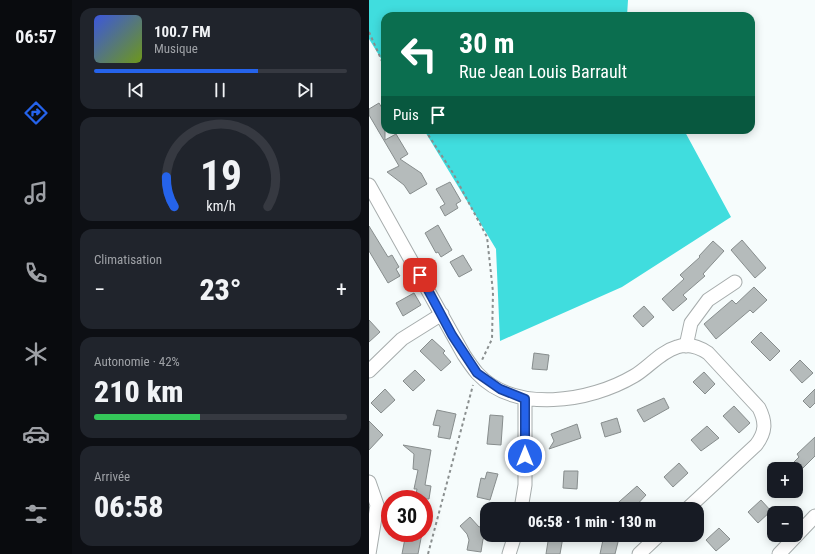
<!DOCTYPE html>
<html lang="fr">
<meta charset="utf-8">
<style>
body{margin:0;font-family:"Roboto Condensed",sans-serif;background:#20242c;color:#f1f3f6;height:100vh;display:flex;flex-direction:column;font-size:15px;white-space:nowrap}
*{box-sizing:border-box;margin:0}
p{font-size:13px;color:#9ea1a6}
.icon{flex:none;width:22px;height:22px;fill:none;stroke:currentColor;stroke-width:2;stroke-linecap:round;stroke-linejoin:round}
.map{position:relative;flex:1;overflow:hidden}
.panel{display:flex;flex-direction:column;gap:8px;padding:8px;background:#0d0f14;width:297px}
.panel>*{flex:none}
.hud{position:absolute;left:12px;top:12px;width:374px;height:122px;border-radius:12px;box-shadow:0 2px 10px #0003;background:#0b6e4f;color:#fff;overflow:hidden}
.tools{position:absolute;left:398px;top:462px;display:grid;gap:8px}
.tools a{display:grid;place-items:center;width:36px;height:36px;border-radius:8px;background:#171b24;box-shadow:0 2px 10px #0003;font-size:20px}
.speed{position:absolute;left:12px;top:490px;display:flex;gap:8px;font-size:20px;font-weight:700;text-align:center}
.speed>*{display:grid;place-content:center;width:52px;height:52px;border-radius:50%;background:#171b24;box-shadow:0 2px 10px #0003;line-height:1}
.speed .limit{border:6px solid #d22;background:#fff;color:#111}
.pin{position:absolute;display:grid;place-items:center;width:34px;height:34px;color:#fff;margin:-17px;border-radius:8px;box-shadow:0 2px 6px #0006}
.me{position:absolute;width:44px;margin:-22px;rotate:0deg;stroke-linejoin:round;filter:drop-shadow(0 0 3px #0008)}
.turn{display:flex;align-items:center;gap:14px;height:84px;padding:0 12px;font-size:18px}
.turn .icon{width:52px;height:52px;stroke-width:2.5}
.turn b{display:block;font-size:28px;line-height:34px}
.then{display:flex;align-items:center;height:38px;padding:0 12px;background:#0003;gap:8px;font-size:15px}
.big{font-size:30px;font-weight:800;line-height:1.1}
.panel .tile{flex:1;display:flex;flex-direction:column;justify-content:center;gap:6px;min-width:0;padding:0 14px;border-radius:12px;background:#20242c}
.panel .dial{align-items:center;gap:0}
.dial svg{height:104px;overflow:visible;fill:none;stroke:#363941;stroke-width:7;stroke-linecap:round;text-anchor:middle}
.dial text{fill:#f1f3f6;stroke:none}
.song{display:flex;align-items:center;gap:12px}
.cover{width:48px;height:48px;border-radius:6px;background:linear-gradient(135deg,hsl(230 70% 55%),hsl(80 70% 35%))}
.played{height:4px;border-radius:2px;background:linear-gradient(90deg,#2563eb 65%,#363941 65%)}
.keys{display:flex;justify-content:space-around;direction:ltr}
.heat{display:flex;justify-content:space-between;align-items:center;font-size:22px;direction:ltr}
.charge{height:6px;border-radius:3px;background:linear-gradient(90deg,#34c759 42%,#363941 0)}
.trip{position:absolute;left:111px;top:502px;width:224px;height:40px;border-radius:12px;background:#171b24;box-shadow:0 2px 10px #0003;font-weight:800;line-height:40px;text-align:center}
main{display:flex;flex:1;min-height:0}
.tab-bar{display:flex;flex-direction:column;width:72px;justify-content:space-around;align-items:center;background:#090b0e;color:#9ea1a6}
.tab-bar .icon{width:28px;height:28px}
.tab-bar .selected{color:#2563eb}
.tab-bar b{font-size:18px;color:#f1f3f6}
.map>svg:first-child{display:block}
</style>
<main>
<nav class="tab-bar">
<b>06:57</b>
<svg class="icon selected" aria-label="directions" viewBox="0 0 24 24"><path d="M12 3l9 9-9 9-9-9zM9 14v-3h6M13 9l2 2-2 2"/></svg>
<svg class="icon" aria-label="music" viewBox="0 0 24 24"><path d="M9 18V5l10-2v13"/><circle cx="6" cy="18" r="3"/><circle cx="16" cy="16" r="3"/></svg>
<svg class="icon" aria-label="phone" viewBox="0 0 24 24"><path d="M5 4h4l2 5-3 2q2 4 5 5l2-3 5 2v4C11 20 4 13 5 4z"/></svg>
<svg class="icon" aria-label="climate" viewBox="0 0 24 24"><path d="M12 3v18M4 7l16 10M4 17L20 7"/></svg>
<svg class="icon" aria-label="car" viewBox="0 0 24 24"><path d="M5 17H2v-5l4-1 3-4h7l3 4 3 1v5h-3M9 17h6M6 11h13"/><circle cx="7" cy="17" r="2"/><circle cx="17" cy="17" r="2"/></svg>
<svg class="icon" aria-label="filters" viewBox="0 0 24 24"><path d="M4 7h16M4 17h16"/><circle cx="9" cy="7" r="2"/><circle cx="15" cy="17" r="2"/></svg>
</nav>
<section class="panel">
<div class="tile">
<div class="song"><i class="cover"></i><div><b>100.7 FM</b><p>Musique</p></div></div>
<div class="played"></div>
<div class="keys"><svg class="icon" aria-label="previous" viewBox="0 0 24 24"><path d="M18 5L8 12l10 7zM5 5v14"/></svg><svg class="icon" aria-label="pause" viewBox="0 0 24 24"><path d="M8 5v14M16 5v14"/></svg><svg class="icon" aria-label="next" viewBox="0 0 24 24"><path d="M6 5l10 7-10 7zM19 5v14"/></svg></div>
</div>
<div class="tile dial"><svg viewBox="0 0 100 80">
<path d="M14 69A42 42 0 1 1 86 69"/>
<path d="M14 69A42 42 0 0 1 8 46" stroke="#2563eb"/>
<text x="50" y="56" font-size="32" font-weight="700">19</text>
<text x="50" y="72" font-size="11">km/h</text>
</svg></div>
<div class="tile"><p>Climatisation</p>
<div class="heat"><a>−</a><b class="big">23°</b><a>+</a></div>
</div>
<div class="tile"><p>Autonomie · 42%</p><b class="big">210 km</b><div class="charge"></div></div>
<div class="tile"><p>Arrivée</p><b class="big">06:58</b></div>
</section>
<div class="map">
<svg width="446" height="554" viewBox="0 0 446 554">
<rect width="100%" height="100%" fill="#f6fcfc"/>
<path fill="#40ddde" d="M0,0H259L258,16H16V65L0,39Z
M55,130H315L362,217L253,287L131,341L127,249Z"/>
<path fill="#b5bbbb" stroke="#878d8d" d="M10,103L16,113V140L27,134L39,154L31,159L52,173L58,184L41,194L35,185L18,172L30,166L0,115V109Z
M81,182L92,201L87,204L89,208L76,216L71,207L76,204L67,189Z
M69,225L83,250L72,257L69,252L67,253L56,233Z
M0,226L19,257L23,255L30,267L27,269L31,276L19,283L0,251Z
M373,240L397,268L386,278L362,250Z
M344,241L355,251L334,274L336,276L314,295L318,299L304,311L293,299L315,279L311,275L331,257L330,256Z
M94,255L103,270L90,277L81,262Z
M385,287L398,300L384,313L381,310L347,339L335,324L363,300L367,304Z
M45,293L52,305L34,316L27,303Z
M275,306L285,317L274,327L264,316Z
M0,320L11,332L0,342Z
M392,332L411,351L401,361L382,342Z
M63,339L76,351L74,353L82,362L72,371L51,351Z
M165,353L180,355L178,370L163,369Z
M431,360L444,373L433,383L421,370Z
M46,370L56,380L44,391L34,381Z
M335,372L346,384L336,394L324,382Z
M16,389L26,400L12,413L2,403Z
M446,389V403L441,408L434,401Z
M295,398L300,408L275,422L268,410Z
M365,406L381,423L370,433L354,416Z
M68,410L87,414L81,439L69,437L71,426L64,425Z
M121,415L134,416L132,445L118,444Z
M248,418L252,432L236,437L232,423Z
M0,421L14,435L0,450Z
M208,424L212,438L180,449L185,441L182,434Z
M338,426L350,438L332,451L322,440Z
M446,437V456L433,469H418L430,457L428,454Z
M34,445L62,450L56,485L62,486L60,499H46L48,489H45L49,470L44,469L45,454Z
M310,463L319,473L304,487L295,477Z
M195,471H209L208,489L194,488Z
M118,472L129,474L121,500L108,497L112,478L116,479Z
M268,486L277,495L264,509H242Z
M392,500L402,511L389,523L379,512Z
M101,517L110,527L118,524V537L114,539L112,552L98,550L100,540L98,534L91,526Z
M350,528L361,539L347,551L337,540Z
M37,533H53L49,554H33Z
M180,535L194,537L191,554H177Z
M235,535L250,538L246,554H231Z"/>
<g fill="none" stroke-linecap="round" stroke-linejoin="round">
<g stroke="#a6acac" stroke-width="15">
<path id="minor" d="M0,185L95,355C99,361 103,367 108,373C146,414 221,402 265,376C279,368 291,352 308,347C319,343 330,347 339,353L390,408C397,422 397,432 387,445L318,509
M317,346L322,323L339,300L366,282
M0,371L33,339L73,314
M0,482L8,505L0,554
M152,509L156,485V399
M140,554L146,535
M270,554L290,535
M410,554L446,516"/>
</g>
<path stroke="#8a8f8f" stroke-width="2" stroke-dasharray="3 3" stroke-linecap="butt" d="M0,32L16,68
M56,130L84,173L118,237L124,292L123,339L113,360
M59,554L104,385"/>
<use href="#minor" stroke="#fff" stroke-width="13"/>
</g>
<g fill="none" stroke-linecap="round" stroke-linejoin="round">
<g stroke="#184099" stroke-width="10">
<path id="route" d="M51,275L83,335L108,373L131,389L156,399V456"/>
</g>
<use href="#route" stroke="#2563eb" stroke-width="7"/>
</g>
</svg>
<div class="tools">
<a>+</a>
<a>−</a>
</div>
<div class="speed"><div class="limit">30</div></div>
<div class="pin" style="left:51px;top:275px;background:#d93025"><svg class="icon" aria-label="arrive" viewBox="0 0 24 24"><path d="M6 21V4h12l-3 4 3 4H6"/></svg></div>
<svg class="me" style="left:156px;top:456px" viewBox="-20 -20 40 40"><circle r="17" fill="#2563eb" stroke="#fff" stroke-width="3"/><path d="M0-11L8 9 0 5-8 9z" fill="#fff"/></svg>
<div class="trip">06:58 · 1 min · 130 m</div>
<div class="hud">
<div class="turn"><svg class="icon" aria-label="left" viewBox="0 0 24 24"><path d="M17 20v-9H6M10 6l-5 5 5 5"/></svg><div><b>30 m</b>Rue Jean Louis Barrault</div></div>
<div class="then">Puis<svg class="icon" aria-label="arrive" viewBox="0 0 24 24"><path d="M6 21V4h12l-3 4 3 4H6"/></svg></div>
</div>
</div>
</main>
